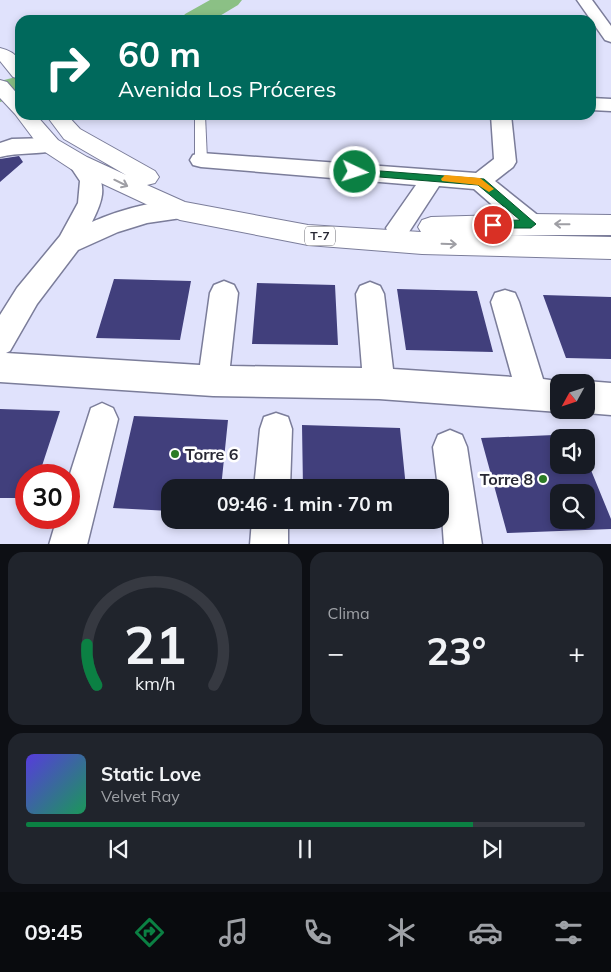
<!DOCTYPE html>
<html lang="es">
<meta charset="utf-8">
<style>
body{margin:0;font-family:Mulish,sans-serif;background:#20242c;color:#f1f3f6;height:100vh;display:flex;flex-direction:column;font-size:19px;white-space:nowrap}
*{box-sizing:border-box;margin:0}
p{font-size:16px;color:#9ea1a6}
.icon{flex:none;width:28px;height:28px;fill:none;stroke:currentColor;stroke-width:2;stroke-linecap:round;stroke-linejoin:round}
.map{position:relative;height:544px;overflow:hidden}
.side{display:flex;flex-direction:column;gap:8px;padding:8px;background:#0d0f14;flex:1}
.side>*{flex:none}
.hud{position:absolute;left:15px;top:15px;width:581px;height:105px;border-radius:15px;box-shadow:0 2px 8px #0003;background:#00695c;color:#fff;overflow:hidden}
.needle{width:32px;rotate:230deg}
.tools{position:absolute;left:550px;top:374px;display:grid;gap:10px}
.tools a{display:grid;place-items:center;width:45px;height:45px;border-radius:10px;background:#171b24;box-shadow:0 2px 8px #0003;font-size:25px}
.speed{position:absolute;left:15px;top:464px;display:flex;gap:10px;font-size:25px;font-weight:700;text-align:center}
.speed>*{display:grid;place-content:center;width:65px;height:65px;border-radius:50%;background:#171b24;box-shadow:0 2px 8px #0003;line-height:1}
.speed .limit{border:8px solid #d22;background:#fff;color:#111}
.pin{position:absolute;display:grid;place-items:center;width:42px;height:42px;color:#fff;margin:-21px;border:2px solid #fff;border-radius:50%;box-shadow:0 1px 5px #0007}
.me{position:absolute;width:55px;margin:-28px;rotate:94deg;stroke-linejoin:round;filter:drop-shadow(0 0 4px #0008)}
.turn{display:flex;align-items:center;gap:18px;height:105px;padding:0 20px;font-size:22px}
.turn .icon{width:65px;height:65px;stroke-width:2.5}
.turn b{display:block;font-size:35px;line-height:42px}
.big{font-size:38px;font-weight:700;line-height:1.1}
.side .tile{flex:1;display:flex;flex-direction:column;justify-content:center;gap:8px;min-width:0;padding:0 18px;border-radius:15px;background:#20242c}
.side .dial{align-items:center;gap:0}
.dial svg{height:130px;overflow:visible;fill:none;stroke:#363941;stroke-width:7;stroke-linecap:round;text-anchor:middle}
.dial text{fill:#f1f3f6;stroke:none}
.song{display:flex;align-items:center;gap:15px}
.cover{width:60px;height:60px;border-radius:8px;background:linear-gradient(135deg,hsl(250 70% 55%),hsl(150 70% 35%))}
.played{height:5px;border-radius:2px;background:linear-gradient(90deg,#0b8043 80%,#363941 80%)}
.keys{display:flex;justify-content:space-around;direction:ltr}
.heat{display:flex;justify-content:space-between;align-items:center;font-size:28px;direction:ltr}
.side .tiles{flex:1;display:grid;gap:8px;grid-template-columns:1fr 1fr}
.tile:last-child{grid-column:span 2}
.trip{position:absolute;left:161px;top:479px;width:288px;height:50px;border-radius:15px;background:#171b24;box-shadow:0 2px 8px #0003;font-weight:700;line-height:50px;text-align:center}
.menu{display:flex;height:80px;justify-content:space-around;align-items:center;background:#090b0e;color:#9ea1a6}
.menu .icon{width:35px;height:35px}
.menu .on{color:#0b8043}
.menu b{font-size:22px;color:#f1f3f6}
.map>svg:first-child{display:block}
</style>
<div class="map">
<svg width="611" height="545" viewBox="0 0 611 545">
<rect width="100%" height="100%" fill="#e0e2fc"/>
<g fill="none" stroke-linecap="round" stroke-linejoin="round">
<path fill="#8bc085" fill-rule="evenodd" d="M210,0H242L238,5L213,20H181L185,14Z
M20,76V96L0,102V81Z"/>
</g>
<path fill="#413f7c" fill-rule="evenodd" d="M19,156L23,162L0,182V159Z
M114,279L191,281L180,340L96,338Z
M257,283L335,285L338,345L252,344Z
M397,289L477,291L493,352L406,350Z
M543,295L611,297V359L566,358Z
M0,409L60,411L39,475H26V498H0Z
M134,416L228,420L221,488H170V511L113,508Z
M302,425L400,428L406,488H303Z
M577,434L578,438H559V465H586V458L611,519V529L507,533L481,438ZM559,492H586V520H559Z"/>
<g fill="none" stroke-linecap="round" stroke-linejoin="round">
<g stroke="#7b7d9a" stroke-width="2">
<path id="lane" d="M195,115H205L207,160L201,164L195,160Z"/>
</g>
<g stroke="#7b7d9a" stroke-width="3">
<path id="street" d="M577,0H592L611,26V42L605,40Z
M591,98L611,99V111L591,110Z
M491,115H511L516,162L513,167L495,181L540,217L543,224L540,231L531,233L522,231L474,189L439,186L407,235L398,238L389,235L386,228L416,185L201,167L193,165L190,160L193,155L201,153L476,173L494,159Z
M50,138L57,140L60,145L57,150C39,155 19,152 0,157V143L12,139Z
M79,155C87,158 89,161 94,167C108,187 102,202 92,222C117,211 162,196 188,205L192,211L188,217L147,223L118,232L78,250L37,304L10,351L6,353L200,365L210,293L214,285L224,281L234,285L238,293L230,366L362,368L356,294L360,286L370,282L380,286L384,294L393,369L512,377L491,302L495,293L505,290L515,293L519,302L543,379L564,382H559V410H563L559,412L379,399L213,396L0,382V315L17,288L60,236L78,203L80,181L68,163L71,158Z
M586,381L611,383V415L586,413L579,410H586V382H583Z
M102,403L113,408L118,419L87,545H49L57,518H69V477L91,408Z
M276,413L288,417L292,429L290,488H254L260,429L264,417Z
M450,430L462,435L467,447L482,545H444L440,488H438L433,447L438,435Z
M252,520H288V545H250Z"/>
</g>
<g stroke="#7b7d9a" stroke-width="2">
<path id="highway" d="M0,48C20,53 20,61 20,79L13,77L0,61Z
M0,80L7,82L20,97V115H36L58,140L87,157L126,175L64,139L46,115H67L80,129L155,171L159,177L155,183L147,185L185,202L308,225L421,232L418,227L422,220L431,217L531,214L611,215V235H508L611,237V259L422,254L308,245L180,220L71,169L42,150L15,114L0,98Z"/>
</g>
<use href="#lane" fill="#fff" fill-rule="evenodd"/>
<use href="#street" fill="#fff" fill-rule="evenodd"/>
<use href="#highway" fill="#fff" fill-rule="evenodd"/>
</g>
<defs><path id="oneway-shaft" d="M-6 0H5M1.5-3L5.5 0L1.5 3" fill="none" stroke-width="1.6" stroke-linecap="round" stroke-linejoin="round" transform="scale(1.25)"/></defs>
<g stroke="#9e9ea4">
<use href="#oneway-shaft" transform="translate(121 183) rotate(26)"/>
<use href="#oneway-shaft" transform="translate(562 224) rotate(-179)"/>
<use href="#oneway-shaft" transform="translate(449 244) rotate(2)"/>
</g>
<path fill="#0b8043" stroke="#07532c" d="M355,169L484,179L536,224L531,228H490L488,225L493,221L520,220L478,185L355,175L350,172Z"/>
<path fill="#f59e0b" d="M445,175L480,178L494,189L489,192L478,185L442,181L441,179Z"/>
<g fill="#2b7b25" stroke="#fff" stroke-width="2">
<circle cx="175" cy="454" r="5"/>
<circle cx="543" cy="479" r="5"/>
</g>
<g text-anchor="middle" stroke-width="5" stroke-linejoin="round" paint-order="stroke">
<rect fill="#fff" stroke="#686871" stroke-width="1" x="305" y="226.5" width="30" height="19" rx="4"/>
<g font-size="12" font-weight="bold" fill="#282834">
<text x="320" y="240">T-7</text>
</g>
<g font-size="16" font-weight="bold" fill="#282834" stroke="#fff" text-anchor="start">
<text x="185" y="460">Torre 6</text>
<text x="533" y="485" text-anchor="end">Torre 8</text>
</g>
</g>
</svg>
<div class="tools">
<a><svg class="needle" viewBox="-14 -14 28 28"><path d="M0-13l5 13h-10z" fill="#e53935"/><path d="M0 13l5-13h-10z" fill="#9ea1a6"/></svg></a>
<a><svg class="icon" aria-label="sound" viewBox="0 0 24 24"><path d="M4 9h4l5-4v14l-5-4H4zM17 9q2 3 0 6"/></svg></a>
<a><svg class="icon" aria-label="search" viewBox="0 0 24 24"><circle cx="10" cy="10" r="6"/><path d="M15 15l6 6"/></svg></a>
</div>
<div class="speed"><div class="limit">30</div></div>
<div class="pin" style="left:493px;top:225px;background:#d93025"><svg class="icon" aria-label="arrive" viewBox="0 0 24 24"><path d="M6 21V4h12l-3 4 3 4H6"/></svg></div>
<svg class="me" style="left:355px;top:172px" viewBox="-20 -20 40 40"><circle r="17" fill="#0b8043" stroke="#fff" stroke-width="3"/><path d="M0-11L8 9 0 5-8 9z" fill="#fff"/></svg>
<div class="trip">09:46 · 1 min · 70 m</div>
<div class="hud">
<div class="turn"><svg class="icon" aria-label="right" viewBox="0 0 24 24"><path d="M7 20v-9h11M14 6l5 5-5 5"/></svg><div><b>60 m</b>Avenida Los Próceres</div></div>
</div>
</div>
<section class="side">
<div class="tiles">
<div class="tile dial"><svg viewBox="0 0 100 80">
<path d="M14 69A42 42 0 1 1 86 69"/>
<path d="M14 69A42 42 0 0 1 8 44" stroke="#0b8043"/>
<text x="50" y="56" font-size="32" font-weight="700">21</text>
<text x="50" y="72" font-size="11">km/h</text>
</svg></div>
<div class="tile"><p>Clima</p>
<div class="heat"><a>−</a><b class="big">23°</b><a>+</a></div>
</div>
<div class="tile">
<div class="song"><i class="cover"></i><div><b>Static Love</b><p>Velvet Ray</p></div></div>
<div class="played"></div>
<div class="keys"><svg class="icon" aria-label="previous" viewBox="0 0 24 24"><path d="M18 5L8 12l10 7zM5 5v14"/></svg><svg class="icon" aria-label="pause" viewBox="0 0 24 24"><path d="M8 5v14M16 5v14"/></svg><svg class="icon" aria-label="next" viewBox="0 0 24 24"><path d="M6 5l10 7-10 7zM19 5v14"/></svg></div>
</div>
</div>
</section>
<nav class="menu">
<b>09:45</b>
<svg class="icon on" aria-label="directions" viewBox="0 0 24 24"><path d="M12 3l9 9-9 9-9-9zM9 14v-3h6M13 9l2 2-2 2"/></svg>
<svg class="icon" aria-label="music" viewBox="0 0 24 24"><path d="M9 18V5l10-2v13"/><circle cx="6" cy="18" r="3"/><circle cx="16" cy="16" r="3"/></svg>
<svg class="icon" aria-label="phone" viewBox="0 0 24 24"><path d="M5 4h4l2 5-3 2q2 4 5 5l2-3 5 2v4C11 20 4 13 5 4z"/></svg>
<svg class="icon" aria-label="climate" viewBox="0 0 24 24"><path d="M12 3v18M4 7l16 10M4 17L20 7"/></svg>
<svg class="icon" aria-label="car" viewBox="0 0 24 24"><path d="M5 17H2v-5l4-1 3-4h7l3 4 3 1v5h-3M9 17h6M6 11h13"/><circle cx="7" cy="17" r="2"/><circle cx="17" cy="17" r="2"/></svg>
<svg class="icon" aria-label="filters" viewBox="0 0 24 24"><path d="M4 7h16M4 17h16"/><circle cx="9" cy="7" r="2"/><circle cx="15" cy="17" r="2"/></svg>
</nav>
